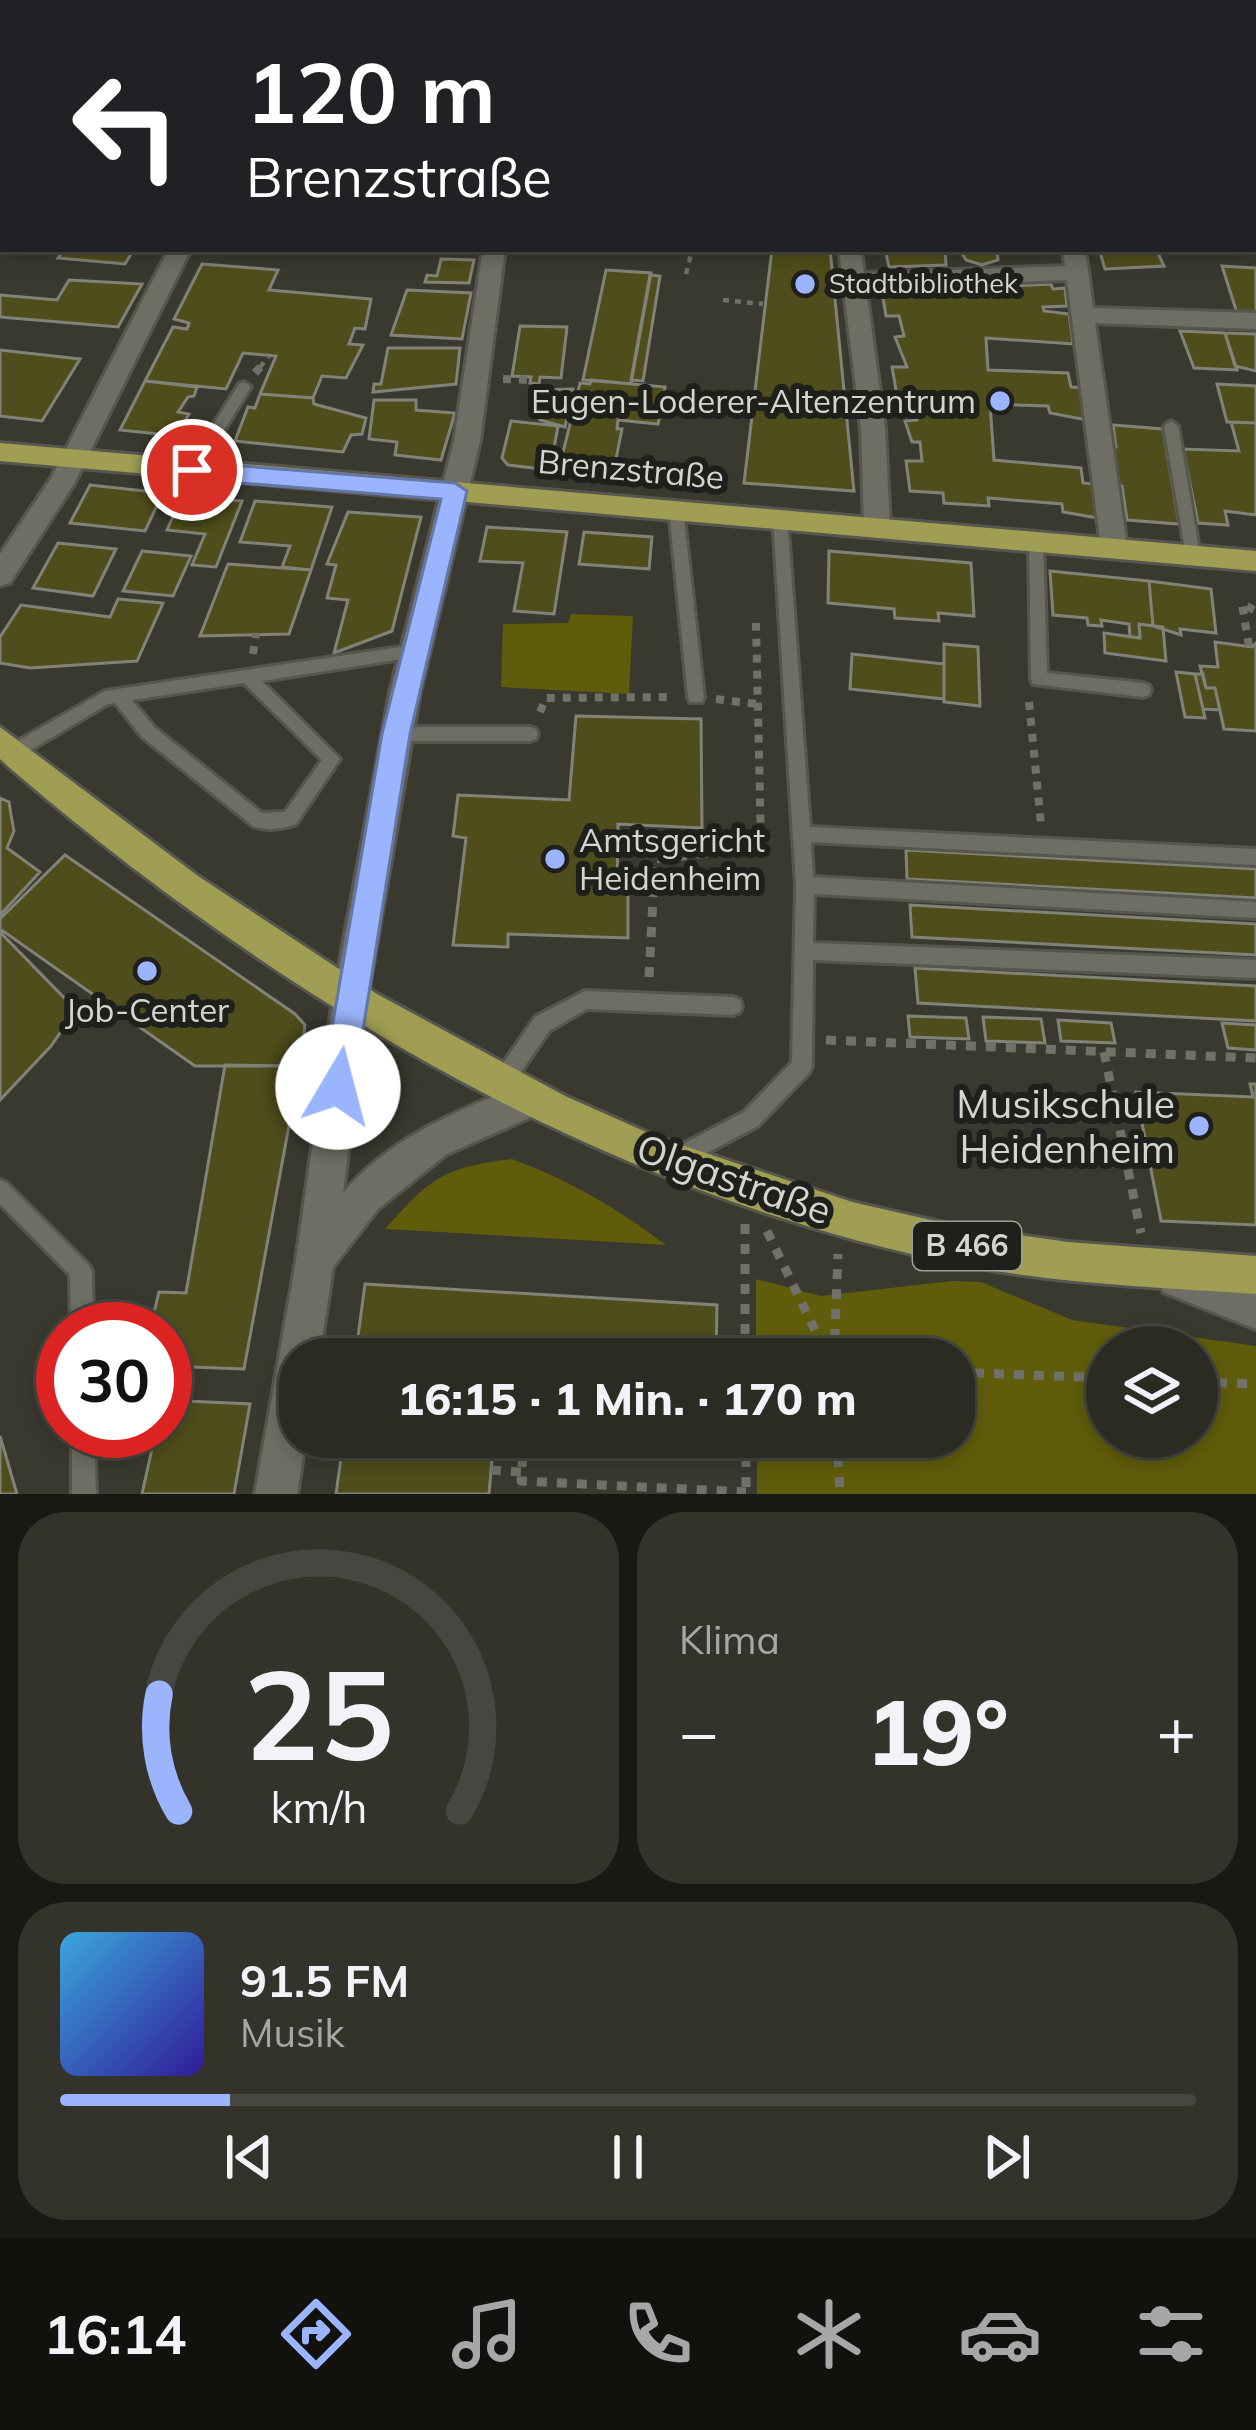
<!DOCTYPE html>
<html lang="de">
<meta charset="utf-8">
<style>
body{margin:0;font-family:Mulish,sans-serif;background:#33332c;color:#f1f3f6;height:100vh;display:flex;flex-direction:column;font-size:45px;white-space:nowrap}
*{box-sizing:border-box;margin:0}
p{font-size:39px;color:#a6a7a6}
.icon{flex:none;width:66px;height:66px;fill:none;stroke:currentColor;stroke-width:2;stroke-linecap:round;stroke-linejoin:round}
.map{position:relative;height:1494px;overflow:hidden}
.details{display:flex;flex-direction:column;gap:18px;padding:18px;background:#181814;flex:1}
.details>*{flex:none}
.hud{position:absolute;left:0px;top:0px;width:1257px;height:252px;box-shadow:0 6px 18px #0003,0 0 0 3px #474741;background:#202124;color:#fff;overflow:hidden}
.tools{position:absolute;left:1086px;top:1326px;display:grid;gap:24px}
.tools a{display:grid;place-items:center;width:132px;height:132px;border-radius:50%;background:#2b2b24;box-shadow:0 6px 18px #0003,0 0 0 3px #474741;font-size:60px}
.speed{position:absolute;left:36px;top:1302px;display:flex;gap:24px;font-size:60px;font-weight:700;text-align:center}
.speed>*{display:grid;place-content:center;width:156px;height:156px;border-radius:50%;background:#2b2b24;box-shadow:0 6px 18px #0003,0 0 0 3px #474741;line-height:1}
.speed .limit{border:18px solid #d22;background:#fff;color:#111}
.pin{position:absolute;display:grid;place-items:center;width:102px;height:102px;color:#fff;margin:-51px;border:6px solid #fff;border-radius:50%;box-shadow:0 3px 12px #0007}
.me{position:absolute;width:132px;margin:-66px;rotate:8deg;stroke-linejoin:round;filter:drop-shadow(0 0 9px #0008)}
.turn{display:flex;align-items:center;gap:42px;height:252px;padding:0 48px;font-size:54px}
.turn .icon{width:156px;height:156px;stroke-width:2.5}
.turn b{display:block;font-size:84px;line-height:102px}
.big{font-size:90px;font-weight:800;line-height:1.1}
.details .tile{flex:1;display:flex;flex-direction:column;justify-content:center;gap:18px;min-width:0;padding:0 42px;border-radius:48px;background:#33332c}
.details .dial{align-items:center;gap:0}
.dial svg{height:312px;overflow:visible;fill:none;stroke:#474741;stroke-width:7;stroke-linecap:round;text-anchor:middle}
.dial text{fill:#f1f3f6;stroke:none}
.song{display:flex;align-items:center;gap:36px}
.cover{width:144px;height:144px;border-radius:18px;background:linear-gradient(135deg,hsl(200 70% 55%),hsl(250 70% 35%))}
.played{height:12px;border-radius:6px;background:linear-gradient(90deg,#9ab5fd 15%,#474741 15%)}
.keys{display:flex;justify-content:space-around;direction:ltr}
.heat{display:flex;justify-content:space-between;align-items:center;font-size:66px;direction:ltr}
.details .tiles{flex:1;display:grid;gap:18px;grid-template-columns:1fr 1fr}
.tile:last-child{grid-column:span 2}
.trip{position:absolute;left:279px;top:1338px;width:696px;height:120px;border-radius:48px;background:#2b2b24;box-shadow:0 6px 18px #0003,0 0 0 3px #474741;font-weight:800;line-height:120px;text-align:center}
.tab-bar{display:flex;height:192px;justify-content:space-around;align-items:center;background:#11110e;color:#a6a7a6}
.tab-bar .icon{width:84px;height:84px}
.tab-bar .active{color:#9ab5fd}
.tab-bar b{font-size:54px;color:#f1f3f6}
.map>svg:first-child{display:block}
</style>
<div class="map">
<svg width="1256" height="1494" viewBox="0 0 1256 1494">
<rect width="100%" height="100%" fill="#393930"/>
<path fill="#5f5c0b" fill-rule="evenodd" d="M571,614L633,616L629,694L501,687L503,624L568,623Z
M512,1159C569,1180 617,1208 666,1245L385,1229C430,1179 443,1167 512,1159Z
M756,1279L821,1296L952,1281L981,1282L1072,1320L1256,1346V1494H757V1437H954V1359H756ZM1107,1347H1197V1437H1107Z"/>
<path fill="#4f4d1b" stroke="#828278" stroke-width="3" d="M64,249H134L125,264L58,258Z
M772,249H830L854,491L744,483Z
M885,249H945L946,265L889,267Z
M997,249L998,260L982,265L966,260L960,250Z
M1099,249H1156L1164,266L1105,269Z
M441,259L474,260L469,283L425,282L427,275L437,276Z
M202,264L278,270L269,290L371,299L365,329L355,328L349,344L363,345L346,378L322,376L313,398L260,394L276,356L243,353L226,389L145,381L173,327L187,329L189,323L174,319Z
M1222,266L1256,268V314L1237,313Z
M606,270L651,273L631,384L583,380Z
M650,275L660,276L643,381L631,380Z
M69,280L142,284L118,327L0,317V295L57,300Z
M1051,284L1053,289L1065,288L1067,306L1043,307L1044,311L1069,314L1073,344L986,338L988,370L1068,373L1071,387L1090,388L1087,420L1050,413L1048,406L990,404L994,460L1081,468L1083,483L1101,485L1098,518L1063,512L1062,504L988,498L989,506L944,503L943,493L910,491L906,461H922L920,442H912L905,421L917,420L912,401H898L892,367H907L895,337L904,336L899,316H886L882,292Z
M407,290L471,293L462,339L391,335Z
M520,326L567,327L561,378L540,377L539,384L530,383L531,377L512,376Z
M1180,331L1225,333L1237,370L1194,368Z
M1225,333L1256,334V371L1235,366Z
M388,348H460L456,384L373,392L374,384H381Z
M0,350L80,359L42,421L0,416Z
M591,380L665,387L658,424L618,420L617,429H622L613,474L559,469L580,383L590,384Z
M145,381L197,387L194,396L188,397L178,412L189,414L182,426L175,424L168,435L120,430Z
M1217,384L1256,386V423L1227,422Z
M573,389L565,427L540,420L543,390Z
M260,394L313,398L314,404L366,418L362,434L351,435L343,452L235,441L248,407L255,408Z
M374,400H416V410L455,413L441,460L395,455L397,442L369,439Z
M511,421L558,426L550,470L508,465L502,458Z
M1231,422L1256,423V515L1225,511L1228,525L1198,523L1183,449L1239,451Z
M1113,425L1163,429L1179,524L1127,520L1122,486L1114,485L1109,447H1116Z
M90,485L163,493L145,531L70,523Z
M182,496L242,501L216,567L192,565L205,534L167,530Z
M255,501L332,507L311,570L282,567L290,546L240,542Z
M348,512L421,517L392,631L334,653L348,600L327,598L336,565L327,564Z
M487,527L567,532L554,614L514,611L523,563L480,561Z
M584,532L652,537L649,569L579,564Z
M58,543L116,549L93,596L33,588Z
M142,551L191,556L173,596L123,591Z
M829,551L971,563L974,616L938,613L939,621L895,618L894,609L828,603Z
M228,564L311,570L289,634L200,636Z
M1050,571L1149,581L1153,626L1139,624L1140,638L1130,637L1129,624L1101,620L1102,626L1088,625L1087,618L1053,615Z
M1149,581L1211,589L1216,633L1180,629L1181,635L1153,626Z
M118,599L163,603L137,661L30,668L0,663V637L21,605L110,617Z
M1139,624L1163,627L1166,661L1105,653L1104,633L1140,638Z
M1215,642L1252,647L1256,643V731L1224,729L1215,688H1206L1200,666L1218,667Z
M944,644L978,647L980,706L944,702Z
M852,654L944,664V699L850,689Z
M1176,672L1195,674L1205,718L1185,717Z
M1195,674H1203L1206,688H1215L1220,710L1203,709Z
M576,716L701,719L702,828L618,824L617,890L628,891V938L508,934V947L453,945L466,838L453,836L458,795L569,800Z
M0,798L9,802L11,815L14,831L7,848L40,872L0,915Z
M906,850L1256,869V898L907,879Z
M65,855L295,1014L305,1025L300,1066H195L0,929V919Z
M910,905L1256,924V955L912,937Z
M0,932L76,1010L51,1046L0,1100Z
M915,968L1256,986V1021L918,1003Z
M908,1016L966,1018L969,1039L910,1037Z
M983,1017L1041,1019L1045,1043L986,1041Z
M1058,1020L1111,1023L1115,1043L1061,1041Z
M1222,1023L1256,1025V1050L1228,1048Z
M225,1065L300,1066L244,1369L165,1366V1329H150L159,1292L186,1293Z
M1250,1084H1256V1225L1161,1221L1136,1092L1253,1097Z
M365,1284L717,1305L716,1359H355Z
M165,1400L250,1404L234,1494H142L156,1431H165Z
M0,1436L17,1494H0Z
M344,1437H494L489,1494H336Z
M556,1437H715V1451L556,1441Z"/>
<g fill="none" stroke-linecap="round" stroke-linejoin="round">
<g stroke="#56564f" stroke-width="6">
<path id="lane" d="M402,0H524L530,3H408Z
M244,382L251,387L197,474H187V466L239,384Z
M1171,421L1178,426L1200,555L1193,561L1186,555L1164,426Z
M676,504L683,509L704,697L702,702H690L688,697L669,509Z
M780,512L787,517L810,827L1256,849V865L811,842L813,877L1256,902V918L814,894L813,943L1256,960V978L813,960L812,1066L809,1073L758,1126L682,1166L675,1169L668,1166L665,1159L668,1152L744,1112L792,1062L796,885L773,517Z
M1036,534L1043,540L1047,673L1143,683L1149,685L1151,690L1149,695L1143,697L1033,684L1031,679L1029,540Z
M414,645L422,651L414,657L262,681L340,759L296,824C284,829 265,831 253,826L142,737L115,703L108,704L19,757H7L5,752L7,747L105,691ZM244,683L322,760L285,812L262,813L154,727L132,700Z
M396,727H530L536,729L538,734L536,739L530,741H396L390,739L388,734L390,729Z
M585,991L733,997L740,1000L742,1006L740,1012L733,1015L587,1009L549,1031L508,1091L501,1094L494,1091L491,1084L494,1077L535,1017Z
M0,1180L7,1183L88,1264L92,1271L93,1329H71L70,1275L0,1204Z
M72,1431H94L96,1494H72Z"/>
</g>
<g stroke="#56564f" stroke-width="6">
<path id="street" d="M802,0H820V3H802Z
M1187,0H1205L1207,3H1189Z
M1254,32H1256V44H1254Z
M0,117H3V129H0Z
M1254,118L1256,119V134H1254Z
M1254,157H1256V169H1254Z
M839,249H861L864,273L1065,266L1063,249H1085L1093,308L1256,313V329L1095,323L1127,547L1114,557L1101,547L1067,280L866,288L885,429L890,526L877,536L864,526L861,429Z
M350,983L362,987L367,999L343,1193C393,1134 463,1109 532,1080L545,1085L550,1098L545,1111L447,1154L378,1209L333,1267L319,1359H300V1437H306L297,1494H255L296,1261L333,999L338,987Z
M1177,1259L1256,1289V1329L1163,1292L1158,1278L1163,1264Z"/>
</g>
<g stroke="#56564f" stroke-width="6">
<path id="secondary" d="M291,0H309L290,3Z
M516,0H534V3H516Z
M169,249H191L74,484L10,583L0,586V554L50,480Z
M483,249H505L480,441L420,692L367,999L362,1011L350,1015L338,1011L333,999L390,692L454,441Z"/>
</g>
<g stroke="#56564f" stroke-width="6">
<path id="primary" d="M0,443L1256,551V571L0,461Z
M0,727L198,876L377,994L565,1096L655,1136L852,1202L957,1226L1068,1242L1256,1256V1294C1157,1287 1056,1284 958,1264C606,1194 282,1001 11,769L0,759Z"/>
</g>
<path stroke="#71716a" stroke-width="4.5" stroke-dasharray="6 6" stroke-linecap="butt" d="M171,0L193,1
M686,274L691,254
M723,300L763,304
M260,367L269,356"/>
<path stroke="#71716a" stroke-width="8" stroke-dasharray="8 8" stroke-linecap="butt" d="M255,373L263,364
M503,379L531,380
M1249,646L1242,604L1256,611
M253,654L256,633
M716,699L757,704
M1029,702L1041,824
M540,712L546,698L672,697
M735,852L761,843L756,623"/>
<path stroke="#71716a" stroke-width="9" stroke-dasharray="10 10" stroke-linecap="butt" d="M649,977L655,859L744,849
M826,1040L1256,1058
M1104,1052L1141,1233
M1123,1152L1148,1156
M745,1224V1359
M767,1231L829,1359
M834,1359L838,1254
M954,1372L1107,1378
M1197,1382L1256,1384
M524,1437L521,1481L746,1492
M746,1437V1494
M837,1437L840,1494
M491,1470L522,1472"/>
<use href="#lane" fill="#6e6e64" fill-rule="evenodd"/>
<use href="#street" fill="#6e6e64" fill-rule="evenodd"/>
<use href="#secondary" fill="#6e6e64" fill-rule="evenodd"/>
<use href="#primary" fill="#a09e53" fill-rule="evenodd"/>
</g>
<path fill="#9ab5fd" stroke="#6476a4" stroke-width="3" d="M192,462L455,483L467,491L410,734L354,1087L350,1098L338,1103L327,1098L322,1087L382,734L441,499L192,479L181,470Z"/>
<g fill="#9ab5fd" stroke="#1f1f1b" stroke-width="4.5">
<circle cx="805" cy="284" r="12"/>
<circle cx="1000" cy="401" r="12"/>
<circle cx="555" cy="859" r="12"/>
<circle cx="147" cy="971" r="12"/>
<circle cx="1199" cy="1126" r="12"/>
</g>
<g text-anchor="middle" stroke-width="12" stroke-linejoin="round" paint-order="stroke">
<g font-size="27" fill="#d5d5d0" stroke="#1f1f1b" text-anchor="start">
<text x="829" y="293">Stadtbibliothek</text>
</g>
<rect fill="#1f1f1b" stroke="#9e9e9a" stroke-width="3" x="913" y="1222" width="108" height="48" rx="9"/>
<g font-size="30" font-weight="bold" fill="#d5d5d0">
<text x="967" y="1256">B 466</text>
</g>
<g font-size="33" fill="#d5d5d0" stroke="#1f1f1b" text-anchor="end">
<text x="976" y="413">Eugen-Loderer-Altenzentrum</text>
<text x="579" y="852" text-anchor="start">Amtsgericht<tspan x="579" dy="38">Heidenheim</tspan></text>
<text x="147" y="1022" text-anchor="middle">Job-Center</text>
</g>
<g font-size="33" fill="#d5d5d0" stroke="#1f1f1b">
<text transform="translate(631 469) rotate(5)" y="12">Brenzstraße</text>
</g>
<g font-size="39" fill="#d5d5d0" stroke="#1f1f1b" text-anchor="end">
<text x="1175" y="1118">Musikschule<tspan x="1175" dy="45">Heidenheim</tspan></text>
</g>
<g font-size="39" fill="#d5d5d0" stroke="#1f1f1b">
<text transform="translate(734 1179) rotate(19)" y="14">Olgastraße</text>
</g>
</g>
</svg>
<div class="tools">
<a><svg class="icon" aria-label="layers" viewBox="0 0 24 24"><path d="M12 4l9 5-9 5-9-5zM3 14l9 5 9-5"/></svg></a>
</div>
<div class="speed"><div class="limit">30</div></div>
<div class="pin" style="left:192px;top:470px;background:#d93025"><svg class="icon" aria-label="arrive" viewBox="0 0 24 24"><path d="M6 21V4h12l-3 4 3 4H6"/></svg></div>
<svg class="me" style="left:338px;top:1087px" viewBox="-20 -20 40 40"><circle r="19" fill="#fff"/><path d="M0-13L10 11 0 6-10 11z" fill="#9ab5fd"/></svg>
<div class="trip">16:15 · 1 Min. · 170 m</div>
<div class="hud">
<div class="turn"><svg class="icon" aria-label="left" viewBox="0 0 24 24"><path d="M17 20v-9H6M10 6l-5 5 5 5"/></svg><div><b>120 m</b>Brenzstraße</div></div>
</div>
</div>
<section class="details">
<div class="tiles">
<div class="tile dial"><svg viewBox="0 0 100 80">
<path d="M14 69A42 42 0 1 1 86 69"/>
<path d="M14 69A42 42 0 0 1 9 39" stroke="#9ab5fd"/>
<text x="50" y="56" font-size="32" font-weight="700">25</text>
<text x="50" y="72" font-size="11">km/h</text>
</svg></div>
<div class="tile"><p>Klima</p>
<div class="heat"><a>−</a><b class="big">19°</b><a>+</a></div>
</div>
<div class="tile">
<div class="song"><i class="cover"></i><div><b>91.5 FM</b><p>Musik</p></div></div>
<div class="played"></div>
<div class="keys"><svg class="icon" aria-label="previous" viewBox="0 0 24 24"><path d="M18 5L8 12l10 7zM5 5v14"/></svg><svg class="icon" aria-label="pause" viewBox="0 0 24 24"><path d="M8 5v14M16 5v14"/></svg><svg class="icon" aria-label="next" viewBox="0 0 24 24"><path d="M6 5l10 7-10 7zM19 5v14"/></svg></div>
</div>
</div>
</section>
<nav class="tab-bar">
<b>16:14</b>
<svg class="icon active" aria-label="directions" viewBox="0 0 24 24"><path d="M12 3l9 9-9 9-9-9zM9 14v-3h6M13 9l2 2-2 2"/></svg>
<svg class="icon" aria-label="music" viewBox="0 0 24 24"><path d="M9 18V5l10-2v13"/><circle cx="6" cy="18" r="3"/><circle cx="16" cy="16" r="3"/></svg>
<svg class="icon" aria-label="phone" viewBox="0 0 24 24"><path d="M5 4h4l2 5-3 2q2 4 5 5l2-3 5 2v4C11 20 4 13 5 4z"/></svg>
<svg class="icon" aria-label="climate" viewBox="0 0 24 24"><path d="M12 3v18M4 7l16 10M4 17L20 7"/></svg>
<svg class="icon" aria-label="car" viewBox="0 0 24 24"><path d="M5 17H2v-5l4-1 3-4h7l3 4 3 1v5h-3M9 17h6M6 11h13"/><circle cx="7" cy="17" r="2"/><circle cx="17" cy="17" r="2"/></svg>
<svg class="icon" aria-label="filters" viewBox="0 0 24 24"><path d="M4 7h16M4 17h16"/><circle cx="9" cy="7" r="2"/><circle cx="15" cy="17" r="2"/></svg>
</nav>
